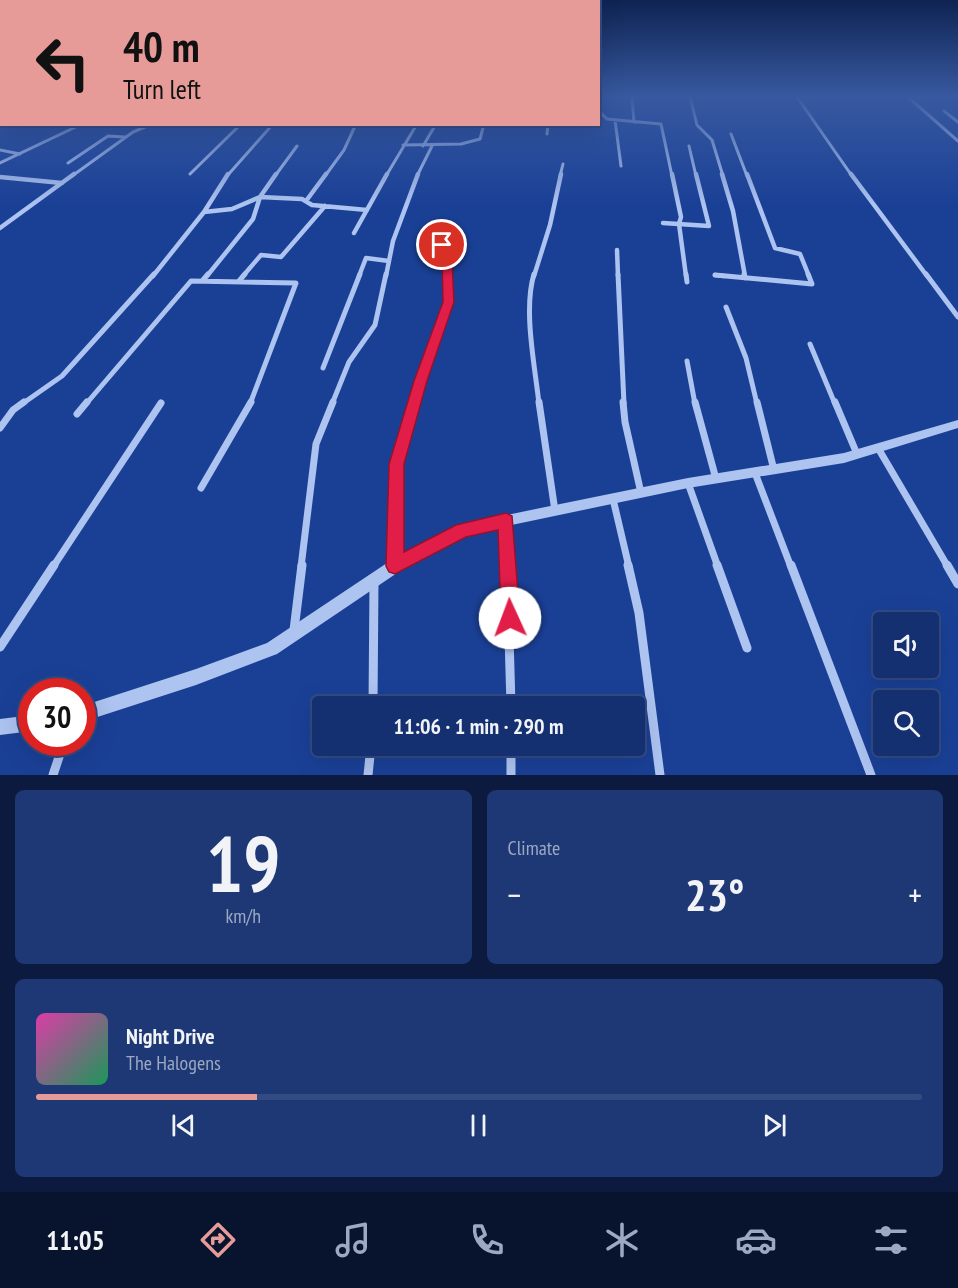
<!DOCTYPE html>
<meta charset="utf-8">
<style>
body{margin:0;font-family:"PT Sans Narrow",sans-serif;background:#1d3875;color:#f1f3f6;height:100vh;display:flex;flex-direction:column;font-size:22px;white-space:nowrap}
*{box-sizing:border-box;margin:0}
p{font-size:20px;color:#9da9c3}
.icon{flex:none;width:33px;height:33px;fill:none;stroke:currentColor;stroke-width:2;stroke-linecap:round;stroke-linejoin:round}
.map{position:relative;height:775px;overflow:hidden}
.side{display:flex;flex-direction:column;gap:15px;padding:15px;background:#0b1a3e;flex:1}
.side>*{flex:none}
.top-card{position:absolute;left:0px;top:0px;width:600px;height:126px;box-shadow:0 6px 24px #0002,0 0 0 2px #334b83;background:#e69b98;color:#111;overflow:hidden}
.tools{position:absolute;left:873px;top:612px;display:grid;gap:12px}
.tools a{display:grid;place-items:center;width:66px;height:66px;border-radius:6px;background:#143070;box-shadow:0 6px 24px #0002,0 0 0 2px #334b83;font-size:30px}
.speed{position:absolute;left:18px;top:678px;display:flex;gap:12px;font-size:30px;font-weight:700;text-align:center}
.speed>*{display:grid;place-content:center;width:78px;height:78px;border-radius:50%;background:#143070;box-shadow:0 6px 24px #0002,0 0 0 2px #334b83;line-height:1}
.speed .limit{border:9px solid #d22;background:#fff;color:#111}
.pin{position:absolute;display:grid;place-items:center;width:51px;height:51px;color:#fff;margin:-26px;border:3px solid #fff;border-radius:50%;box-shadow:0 2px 6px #0007}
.me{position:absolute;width:66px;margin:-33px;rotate:358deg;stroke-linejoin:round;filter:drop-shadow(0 0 4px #0008)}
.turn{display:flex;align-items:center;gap:21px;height:126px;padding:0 24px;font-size:27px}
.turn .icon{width:78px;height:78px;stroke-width:2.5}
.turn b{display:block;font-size:42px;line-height:51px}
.big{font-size:45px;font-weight:700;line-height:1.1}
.side .widget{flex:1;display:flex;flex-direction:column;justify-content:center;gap:9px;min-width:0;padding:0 21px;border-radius:9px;background:#1d3875}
.side .dial{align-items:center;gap:0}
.dial b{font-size:78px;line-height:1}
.song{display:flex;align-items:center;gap:18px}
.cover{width:72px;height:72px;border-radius:9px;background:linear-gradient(135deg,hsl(320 70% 55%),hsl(150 70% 35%))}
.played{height:6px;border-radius:3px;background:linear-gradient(90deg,#e69b98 25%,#334b83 25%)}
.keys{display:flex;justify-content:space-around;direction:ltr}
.heat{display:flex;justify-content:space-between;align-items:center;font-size:33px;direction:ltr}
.side .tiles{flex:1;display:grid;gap:15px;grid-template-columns:1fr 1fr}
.widget:last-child{grid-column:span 2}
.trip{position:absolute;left:312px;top:696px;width:333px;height:60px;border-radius:6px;background:#143070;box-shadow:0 6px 24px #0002,0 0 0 2px #334b83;font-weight:700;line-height:60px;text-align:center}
.dock{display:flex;height:96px;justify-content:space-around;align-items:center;background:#08132d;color:#9da9c3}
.dock .icon{width:42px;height:42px}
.dock .active{color:#e69b98}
.dock b{font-size:27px;color:#f1f3f6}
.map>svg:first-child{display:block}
</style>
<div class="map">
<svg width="958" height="775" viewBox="0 0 958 775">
<rect width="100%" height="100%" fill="#1a4096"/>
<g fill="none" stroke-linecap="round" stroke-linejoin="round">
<path stroke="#adc3f0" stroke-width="3" d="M632,97L634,122
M690,97L697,125L712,140L723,176
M797,97L852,176
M908,97L958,141
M598,110L607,119L661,124L672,176
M944,111L958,122
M615,120L621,166
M547,134L548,124
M731,134L747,176
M403,145L461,144L480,139L484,124
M423,146L436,124
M689,146L696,176
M0,150L20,154
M0,163L82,124
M68,163L108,136L125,137
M190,174L241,124
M72,176L133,132L152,124
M227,176L273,124
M275,176L297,146
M325,176L344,150L356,124
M386,176L417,124
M417,176L432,146
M560,176L563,164"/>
<path stroke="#adc3f0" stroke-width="4.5" d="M672,174L681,217L679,224L686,276
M722,174L733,211L745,276
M747,174L775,248L800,254L809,276
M851,174L927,276
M0,177L62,183
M306,201L326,174
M204,212L232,209L260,197L302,199L312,205L367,210
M663,223L709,226L696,174
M0,228L74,174
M436,231L447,260L448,276
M354,233L387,174
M617,250L618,276
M715,275L724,276
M153,276L204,212L228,174
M207,276L253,219L260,197L276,174
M243,276L261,255L281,257L325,206
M359,276L366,258L389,261
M386,276L393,241L418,174
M534,276L550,225L561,174"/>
<path stroke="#adc3f0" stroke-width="5" d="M534,274C523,310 535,366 539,404
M618,274L624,404
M686,274L687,282
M744,274L745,278
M926,274L958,317
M715,275L812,284L808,274
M202,281L208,274
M239,281L245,274
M726,307L746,358L757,404
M810,344L835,404
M687,361L695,404
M323,368L360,274
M22,404L62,376L154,274
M86,404L191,281L296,283L250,404
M332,404L349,362L375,325L386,274
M414,404L449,302L448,274"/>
<path stroke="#adc3f0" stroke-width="7" d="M539,402L555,511
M623,402L625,422L641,493
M695,402L716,479
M757,402L774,470
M835,402L857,454
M77,414L87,402
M0,428L13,410L24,402
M878,448L948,567
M755,473L791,567
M688,483L718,567
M201,488L251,402
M613,499L629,567
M506,521L507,567
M395,565L397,464L415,402
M53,567L161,403
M301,567L316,444L333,402"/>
<path stroke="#adc3f0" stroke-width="9" d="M507,565L511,706
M628,565L639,613L660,775
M717,565L747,648
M791,565L871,775
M947,565L958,584
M294,630L302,565
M0,647L54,565
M373,706L374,581
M511,746V775
M53,775L64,742
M368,775L371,746"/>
<path fill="#adc3f0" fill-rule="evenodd" d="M958,420V428L844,463L688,488L464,535L400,571L277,654L196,685L82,722V706L196,669L267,643L390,561L462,524L688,478L844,453Z
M32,715V731L0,735V719Z"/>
</g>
<linearGradient id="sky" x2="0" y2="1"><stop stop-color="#0e2352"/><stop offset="0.47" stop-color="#3859a0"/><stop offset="1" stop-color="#3859a0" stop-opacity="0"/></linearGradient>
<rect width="958" height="205" fill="url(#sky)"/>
<path fill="#e11d48" stroke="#92132f" stroke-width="1.5" d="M442,242L447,245L452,260L454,302L427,381L404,464V552L456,525L506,513L512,516L520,618L517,625L510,628L503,625L501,618L498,530L466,537L395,574L389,572L386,566L389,464L414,381L443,302L442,260L437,245Z"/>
</svg>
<div class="tools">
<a><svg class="icon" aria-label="sound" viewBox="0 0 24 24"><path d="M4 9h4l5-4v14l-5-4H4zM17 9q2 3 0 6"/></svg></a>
<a><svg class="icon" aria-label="search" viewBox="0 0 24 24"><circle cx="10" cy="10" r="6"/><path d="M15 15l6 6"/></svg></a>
</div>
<div class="speed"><div class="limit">30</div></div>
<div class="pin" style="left:442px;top:245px;background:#d93025"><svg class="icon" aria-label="arrive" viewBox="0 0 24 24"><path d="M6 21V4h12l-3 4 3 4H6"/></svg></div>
<svg class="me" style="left:510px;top:618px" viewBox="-20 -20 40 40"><circle r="19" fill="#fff"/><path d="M0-13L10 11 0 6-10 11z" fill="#e11d48"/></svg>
<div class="trip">11:06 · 1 min · 290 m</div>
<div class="top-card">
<div class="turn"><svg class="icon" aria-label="left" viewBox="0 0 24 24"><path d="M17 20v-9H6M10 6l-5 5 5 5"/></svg><div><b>40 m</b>Turn left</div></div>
</div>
</div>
<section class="side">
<div class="tiles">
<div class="widget dial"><b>19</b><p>km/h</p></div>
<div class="widget"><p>Climate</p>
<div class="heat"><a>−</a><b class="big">23°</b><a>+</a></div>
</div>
<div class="widget">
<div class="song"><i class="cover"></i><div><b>Night Drive</b><p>The Halogens</p></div></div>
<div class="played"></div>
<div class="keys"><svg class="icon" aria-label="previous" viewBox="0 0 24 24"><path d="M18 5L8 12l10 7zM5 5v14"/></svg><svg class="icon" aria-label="pause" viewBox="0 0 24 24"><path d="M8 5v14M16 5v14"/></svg><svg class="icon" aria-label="next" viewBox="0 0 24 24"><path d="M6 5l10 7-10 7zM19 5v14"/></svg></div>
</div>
</div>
</section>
<nav class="dock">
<b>11:05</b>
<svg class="icon active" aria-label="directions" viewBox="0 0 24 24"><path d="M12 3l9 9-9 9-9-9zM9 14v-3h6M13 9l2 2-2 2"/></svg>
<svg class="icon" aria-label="music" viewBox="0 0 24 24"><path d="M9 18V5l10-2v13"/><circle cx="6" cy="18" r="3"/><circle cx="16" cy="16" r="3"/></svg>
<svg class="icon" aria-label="phone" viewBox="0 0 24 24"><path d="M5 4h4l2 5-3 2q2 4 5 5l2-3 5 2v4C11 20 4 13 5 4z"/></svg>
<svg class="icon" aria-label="climate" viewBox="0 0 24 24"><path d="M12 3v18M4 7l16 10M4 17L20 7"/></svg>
<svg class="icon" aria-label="car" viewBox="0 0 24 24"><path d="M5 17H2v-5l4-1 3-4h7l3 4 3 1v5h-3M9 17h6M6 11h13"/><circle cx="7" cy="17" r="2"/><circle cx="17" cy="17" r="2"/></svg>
<svg class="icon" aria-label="filters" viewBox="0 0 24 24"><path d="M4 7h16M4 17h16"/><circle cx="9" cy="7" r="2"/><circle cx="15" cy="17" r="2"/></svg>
</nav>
